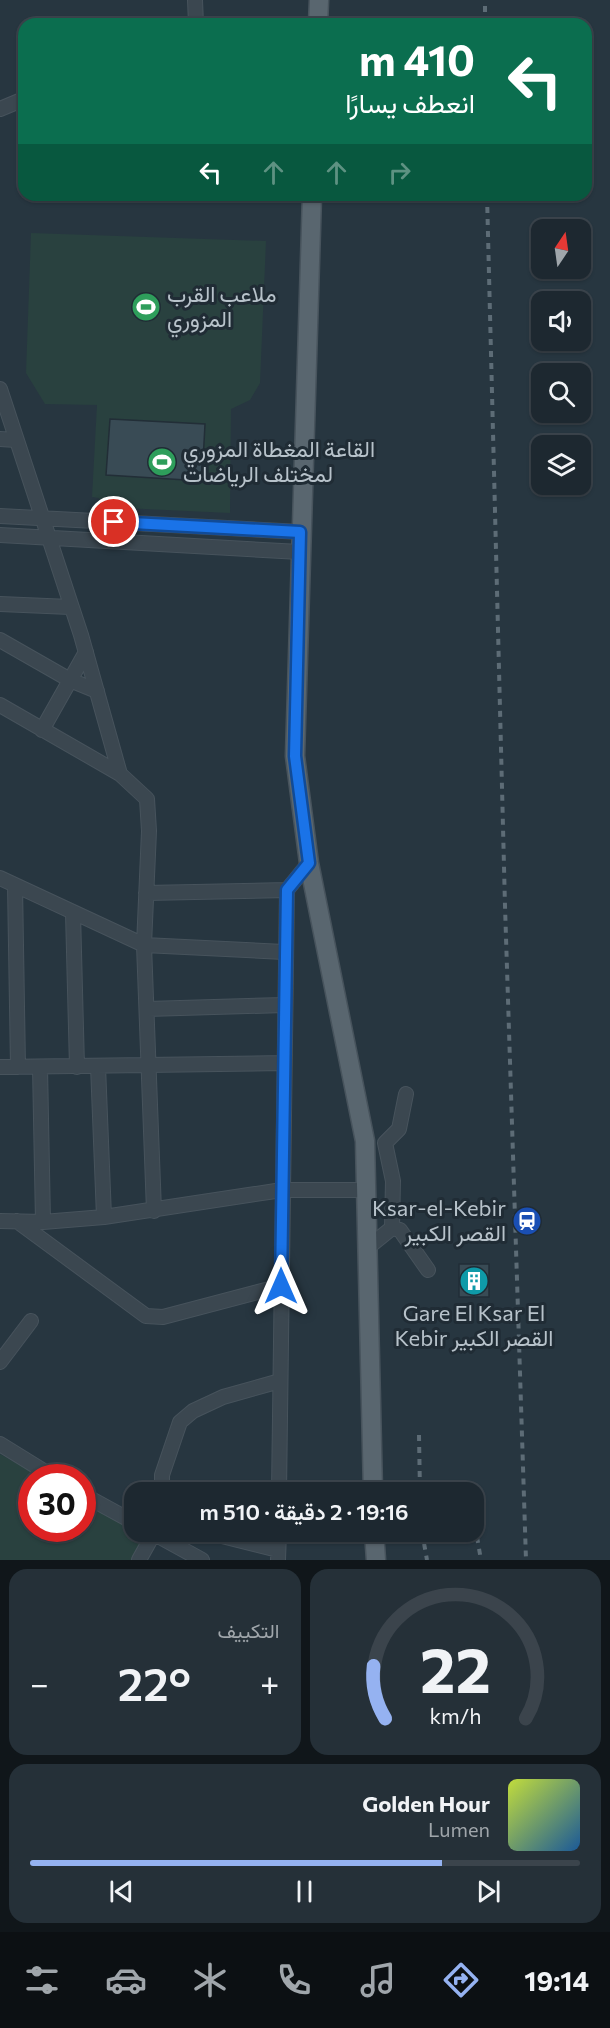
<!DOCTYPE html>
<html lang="ar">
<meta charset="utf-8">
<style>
body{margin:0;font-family:Commissioner,Vazirmatn,sans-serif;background:#253038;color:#f1f3f6;direction:rtl;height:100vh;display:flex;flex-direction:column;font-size:22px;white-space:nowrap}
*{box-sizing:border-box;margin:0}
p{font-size:20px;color:#a0a6ab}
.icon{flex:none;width:33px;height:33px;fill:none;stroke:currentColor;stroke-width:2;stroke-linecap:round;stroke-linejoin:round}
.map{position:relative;height:1560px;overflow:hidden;direction:ltr}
.drawer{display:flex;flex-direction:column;gap:9px;padding:9px;background:#10161a;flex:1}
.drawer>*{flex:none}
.hud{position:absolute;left:18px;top:18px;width:574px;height:183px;border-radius:18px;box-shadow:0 2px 4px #0004,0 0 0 2px #3b444c;direction:rtl;background:#0b6e4f;color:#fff;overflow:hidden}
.needle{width:39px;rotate:13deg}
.tools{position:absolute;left:531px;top:219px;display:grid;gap:12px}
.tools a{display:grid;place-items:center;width:60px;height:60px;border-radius:12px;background:#1d2830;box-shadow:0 2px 4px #0004,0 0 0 2px #3b444c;font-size:30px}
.speed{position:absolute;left:18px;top:1464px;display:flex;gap:12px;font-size:30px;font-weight:700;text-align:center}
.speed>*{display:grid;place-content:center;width:78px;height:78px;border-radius:50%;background:#1d2830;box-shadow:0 2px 4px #0004,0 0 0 2px #3b444c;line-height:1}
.speed .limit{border:9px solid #d22;background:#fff;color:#111}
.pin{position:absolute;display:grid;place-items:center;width:51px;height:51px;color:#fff;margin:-26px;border:3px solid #fff;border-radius:50%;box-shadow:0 2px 6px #0007}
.me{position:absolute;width:66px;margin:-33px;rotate:0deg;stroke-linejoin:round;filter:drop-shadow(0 0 4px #0008)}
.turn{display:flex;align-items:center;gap:21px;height:126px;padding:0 18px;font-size:27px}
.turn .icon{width:78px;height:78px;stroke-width:2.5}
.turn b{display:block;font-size:42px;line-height:51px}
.lanes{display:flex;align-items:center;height:57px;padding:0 18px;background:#0003;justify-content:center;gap:30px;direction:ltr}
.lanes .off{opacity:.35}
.big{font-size:45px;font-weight:600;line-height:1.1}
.drawer .widget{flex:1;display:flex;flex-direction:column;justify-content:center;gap:9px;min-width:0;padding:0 21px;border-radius:18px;background:#253038}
.drawer .dial{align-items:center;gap:0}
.dial svg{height:156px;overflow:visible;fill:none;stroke:#3b444c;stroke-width:7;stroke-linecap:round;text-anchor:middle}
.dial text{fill:#f1f3f6;stroke:none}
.song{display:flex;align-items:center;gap:18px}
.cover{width:72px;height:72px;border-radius:9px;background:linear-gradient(135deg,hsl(70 70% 55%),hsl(210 70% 35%))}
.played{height:6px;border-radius:3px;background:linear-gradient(90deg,#95b2f1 75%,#3b444c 75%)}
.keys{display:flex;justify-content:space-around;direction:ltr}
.heat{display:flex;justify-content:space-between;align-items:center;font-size:33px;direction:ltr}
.drawer .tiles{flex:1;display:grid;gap:9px;grid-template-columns:1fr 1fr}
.widget:last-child{grid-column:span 2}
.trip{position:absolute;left:124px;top:1482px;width:360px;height:60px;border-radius:18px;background:#1d2830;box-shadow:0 2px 4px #0004,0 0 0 2px #3b444c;font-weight:600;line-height:60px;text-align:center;direction:rtl}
.tab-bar{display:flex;height:96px;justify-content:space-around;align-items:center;background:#0c1013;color:#a0a6ab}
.tab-bar .icon{width:42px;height:42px}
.tab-bar .on{color:#95b2f1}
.tab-bar b{font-size:27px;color:#f1f3f6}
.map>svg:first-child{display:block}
</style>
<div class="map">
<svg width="610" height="1560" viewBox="0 0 610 1560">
<rect width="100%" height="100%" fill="#273640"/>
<path fill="#29413f" d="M31,233L266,241L260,383L250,400L231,409L230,513L102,507L99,498L92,497L97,405L45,404L26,373Z
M0,1454L41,1477L32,1478V1528H82L83,1501L145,1536L131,1560H0Z"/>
<path fill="#394b55" stroke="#222e37" stroke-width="1.5" d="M110,419L205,424L202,481L106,475Z
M459,1264H489V1297H459Z"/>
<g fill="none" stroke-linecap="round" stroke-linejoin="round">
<g stroke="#47535c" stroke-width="16">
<path id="minor" d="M195,0L196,24
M0,109L24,99
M0,389L81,635L120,774
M0,439L16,440
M0,516L301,532
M0,535L300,552
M0,604L70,607
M0,640L70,680L97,691
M0,705L120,774L147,799L149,831L144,945L154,1211
M42,730L86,652
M0,878L144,945L284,952
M15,885L18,1067
M146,893L287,890L309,863
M73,913L77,1067
M147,1009L284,1005
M98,1066L104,1217
M0,1067L283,1063
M40,1067L43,1222
M406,1094L399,1129L385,1143L393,1181L392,1228L400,1230L428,1270
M0,1221L43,1222L104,1217L282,1190H365
M17,1221L146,1316L163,1317L281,1286
M366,1249L392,1228
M0,1362L31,1321
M0,1444L55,1478
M162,1492V1475L180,1422L193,1411L223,1397L280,1381
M279,1492L287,890
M82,1494L135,1523
M151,1532L202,1560
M206,1532L278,1550
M139,1560L154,1533
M278,1560L279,1532"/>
</g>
<g stroke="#47535c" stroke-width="21">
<path id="major" d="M318,24L319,0
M312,195L295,756L309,863L365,1141L373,1492
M374,1532L376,1560"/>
</g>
<use href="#minor" stroke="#3b4750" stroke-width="14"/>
<use href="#major" stroke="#59666f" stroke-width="18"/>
<path stroke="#5d6c76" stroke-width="4" stroke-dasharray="6 6" stroke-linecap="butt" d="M485,24V0
M487,195L505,906L526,1560
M419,1435L420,1492
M422,1532L427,1560
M477,1537L481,1560"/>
</g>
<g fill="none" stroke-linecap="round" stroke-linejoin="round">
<g stroke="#114b97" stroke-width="15">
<path id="route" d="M114,522L300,532L295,756L309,863L287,890L281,1286"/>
</g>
<use href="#route" stroke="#1a73e8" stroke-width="10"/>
</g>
<defs>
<g id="stadium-disc" transform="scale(1.5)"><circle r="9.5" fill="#2e9e5b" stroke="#202c35"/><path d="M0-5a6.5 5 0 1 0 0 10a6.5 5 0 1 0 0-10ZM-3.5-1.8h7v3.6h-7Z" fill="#fff"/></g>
<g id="station-disc" transform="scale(1.5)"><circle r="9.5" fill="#1a4fb4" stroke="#202c35"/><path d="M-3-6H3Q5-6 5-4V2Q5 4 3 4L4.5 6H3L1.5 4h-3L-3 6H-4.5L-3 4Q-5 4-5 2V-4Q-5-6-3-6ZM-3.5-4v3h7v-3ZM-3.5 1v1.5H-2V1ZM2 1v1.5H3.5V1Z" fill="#fff"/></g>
<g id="building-disc" transform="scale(1.5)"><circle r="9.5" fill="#0f9aa8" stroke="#202c35"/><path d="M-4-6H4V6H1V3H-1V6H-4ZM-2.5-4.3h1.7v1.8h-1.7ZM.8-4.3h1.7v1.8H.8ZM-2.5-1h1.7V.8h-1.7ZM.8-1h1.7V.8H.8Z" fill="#fff"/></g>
</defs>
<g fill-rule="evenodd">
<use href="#stadium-disc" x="146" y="307"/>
<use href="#stadium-disc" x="162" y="462"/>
<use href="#station-disc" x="527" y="1221"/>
<use href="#building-disc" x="474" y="1281"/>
</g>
<g text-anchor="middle" stroke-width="6" stroke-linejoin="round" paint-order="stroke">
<g font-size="22" fill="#b7c2ca" stroke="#202c35" text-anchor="start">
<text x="167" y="302">ملاعب القرب<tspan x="167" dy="25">المزوري</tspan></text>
<text x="183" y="457">القاعة المغطاة المزوري<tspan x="183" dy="25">لمختلف الرياضات</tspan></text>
<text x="506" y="1216" text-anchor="end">Ksar-el-Kebir<tspan x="506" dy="25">القصر الكبير</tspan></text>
<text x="474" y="1321" text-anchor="middle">Gare El Ksar El<tspan x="474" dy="25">Kebir القصر الكبير</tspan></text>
</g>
</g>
</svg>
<div class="tools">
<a><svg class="needle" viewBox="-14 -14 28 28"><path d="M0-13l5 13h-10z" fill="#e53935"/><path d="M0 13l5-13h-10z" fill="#a0a6ab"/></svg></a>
<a><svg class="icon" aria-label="sound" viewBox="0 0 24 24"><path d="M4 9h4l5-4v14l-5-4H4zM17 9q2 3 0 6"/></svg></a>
<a><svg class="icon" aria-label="search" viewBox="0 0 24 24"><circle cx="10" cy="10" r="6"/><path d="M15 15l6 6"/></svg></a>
<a><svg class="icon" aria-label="layers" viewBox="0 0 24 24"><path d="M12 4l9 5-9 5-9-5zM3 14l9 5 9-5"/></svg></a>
</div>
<div class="speed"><div class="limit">30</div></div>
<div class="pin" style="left:114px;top:522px;background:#d93025"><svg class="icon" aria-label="arrive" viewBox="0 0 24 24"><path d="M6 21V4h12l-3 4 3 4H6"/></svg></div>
<svg class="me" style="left:281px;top:1286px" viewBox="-20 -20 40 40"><path d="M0-17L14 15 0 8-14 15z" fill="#1a73e8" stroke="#fff" stroke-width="4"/></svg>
<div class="trip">19:16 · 2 دقيقة · 510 m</div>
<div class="hud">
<div class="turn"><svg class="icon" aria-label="left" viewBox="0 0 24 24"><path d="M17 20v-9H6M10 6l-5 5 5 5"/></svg><div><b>410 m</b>انعطف يسارًا</div></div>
<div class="lanes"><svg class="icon" aria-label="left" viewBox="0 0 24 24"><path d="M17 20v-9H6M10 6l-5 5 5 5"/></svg><svg class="icon off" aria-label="ahead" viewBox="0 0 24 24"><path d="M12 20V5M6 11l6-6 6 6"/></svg><svg class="icon off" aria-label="ahead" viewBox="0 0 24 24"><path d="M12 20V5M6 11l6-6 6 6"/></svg><svg class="icon off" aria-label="right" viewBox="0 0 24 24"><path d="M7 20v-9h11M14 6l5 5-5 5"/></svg></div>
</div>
</div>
<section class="drawer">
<div class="tiles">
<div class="widget dial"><svg viewBox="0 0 100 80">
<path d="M14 69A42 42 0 1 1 86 69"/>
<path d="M14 69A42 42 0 0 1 8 42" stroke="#95b2f1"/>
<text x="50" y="56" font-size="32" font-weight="700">22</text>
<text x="50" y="72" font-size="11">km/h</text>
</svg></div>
<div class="widget"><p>التكييف</p>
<div class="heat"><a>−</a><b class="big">22°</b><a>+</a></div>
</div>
<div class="widget">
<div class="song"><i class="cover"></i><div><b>Golden Hour</b><p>Lumen</p></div></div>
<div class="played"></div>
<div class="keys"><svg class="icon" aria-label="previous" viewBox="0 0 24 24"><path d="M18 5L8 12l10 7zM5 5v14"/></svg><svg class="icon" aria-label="pause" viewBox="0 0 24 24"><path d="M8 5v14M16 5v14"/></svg><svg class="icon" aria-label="next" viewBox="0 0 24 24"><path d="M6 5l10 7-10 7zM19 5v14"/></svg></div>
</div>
</div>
</section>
<nav class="tab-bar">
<b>19:14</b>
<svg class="icon on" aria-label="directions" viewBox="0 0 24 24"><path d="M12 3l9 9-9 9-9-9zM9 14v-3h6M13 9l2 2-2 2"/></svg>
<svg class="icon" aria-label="music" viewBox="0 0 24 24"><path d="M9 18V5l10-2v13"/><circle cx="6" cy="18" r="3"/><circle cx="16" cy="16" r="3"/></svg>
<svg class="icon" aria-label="phone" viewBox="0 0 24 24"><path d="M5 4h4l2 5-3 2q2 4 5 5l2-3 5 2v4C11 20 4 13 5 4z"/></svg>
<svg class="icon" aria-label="climate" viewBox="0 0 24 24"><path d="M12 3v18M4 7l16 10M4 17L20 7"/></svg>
<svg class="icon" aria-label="car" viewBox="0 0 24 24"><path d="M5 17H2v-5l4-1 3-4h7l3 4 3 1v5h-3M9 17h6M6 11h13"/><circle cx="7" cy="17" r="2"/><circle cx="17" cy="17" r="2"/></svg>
<svg class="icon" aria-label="filters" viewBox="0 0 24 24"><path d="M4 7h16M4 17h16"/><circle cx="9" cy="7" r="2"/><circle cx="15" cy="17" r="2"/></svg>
</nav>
